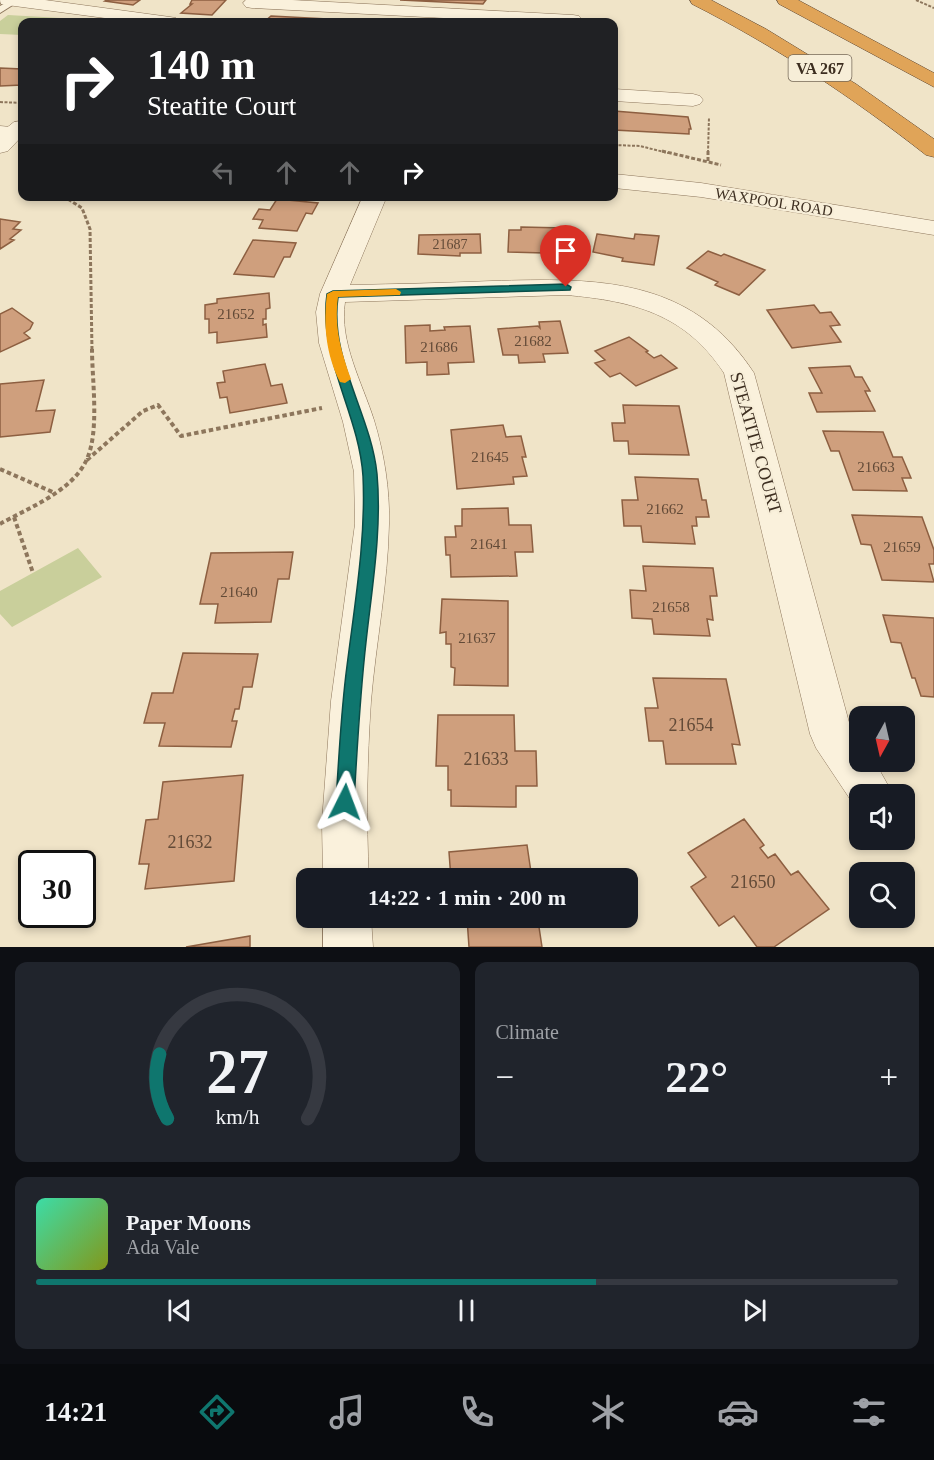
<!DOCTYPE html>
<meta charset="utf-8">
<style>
body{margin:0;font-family:Georgia,serif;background:#20242c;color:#f1f3f6;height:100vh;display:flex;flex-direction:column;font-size:22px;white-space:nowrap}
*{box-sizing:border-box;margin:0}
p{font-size:20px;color:#9ea1a6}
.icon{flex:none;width:33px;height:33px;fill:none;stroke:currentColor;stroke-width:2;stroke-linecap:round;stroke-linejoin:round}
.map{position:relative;height:947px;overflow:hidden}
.drawer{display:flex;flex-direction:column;gap:15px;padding:15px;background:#0d0f14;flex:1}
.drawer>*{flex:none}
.hud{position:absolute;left:18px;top:18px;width:600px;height:183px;border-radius:12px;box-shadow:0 3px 9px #0003;background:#202124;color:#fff;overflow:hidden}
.needle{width:39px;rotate:188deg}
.buttons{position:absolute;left:849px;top:706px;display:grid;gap:12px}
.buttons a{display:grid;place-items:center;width:66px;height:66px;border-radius:12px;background:#171b24;box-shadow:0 3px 9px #0003;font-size:30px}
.speed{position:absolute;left:18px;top:850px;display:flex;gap:12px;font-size:30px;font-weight:700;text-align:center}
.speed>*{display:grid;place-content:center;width:78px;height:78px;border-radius:50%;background:#171b24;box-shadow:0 3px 9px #0003;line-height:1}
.speed .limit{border:3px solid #111;border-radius:9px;background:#fff;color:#111}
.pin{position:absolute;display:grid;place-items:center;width:51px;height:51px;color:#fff;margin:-62px -26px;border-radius:50% 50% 50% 0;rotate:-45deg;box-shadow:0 0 6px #0007}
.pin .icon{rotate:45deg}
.me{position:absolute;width:66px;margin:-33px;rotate:3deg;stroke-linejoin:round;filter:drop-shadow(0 0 4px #0008)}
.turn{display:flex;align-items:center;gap:21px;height:126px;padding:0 30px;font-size:27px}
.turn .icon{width:78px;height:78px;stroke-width:2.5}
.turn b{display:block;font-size:42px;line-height:51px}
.lanes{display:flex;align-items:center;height:57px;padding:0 30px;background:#0003;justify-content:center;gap:30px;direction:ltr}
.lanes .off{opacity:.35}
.big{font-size:45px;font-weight:600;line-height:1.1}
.drawer .card{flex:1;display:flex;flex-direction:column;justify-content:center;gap:9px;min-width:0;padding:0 21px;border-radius:12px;background:#20242c}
.drawer .dial{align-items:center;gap:0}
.dial svg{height:156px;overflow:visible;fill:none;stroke:#363941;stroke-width:7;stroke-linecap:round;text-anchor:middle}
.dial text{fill:#f1f3f6;stroke:none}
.song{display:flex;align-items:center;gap:18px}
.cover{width:72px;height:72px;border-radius:9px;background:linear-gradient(135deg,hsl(160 70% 55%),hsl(70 70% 35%))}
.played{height:6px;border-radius:3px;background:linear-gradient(90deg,#0f766e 65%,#363941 65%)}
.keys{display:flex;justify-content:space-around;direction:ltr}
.heat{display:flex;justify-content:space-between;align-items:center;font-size:33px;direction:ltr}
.drawer .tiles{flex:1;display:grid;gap:15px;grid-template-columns:1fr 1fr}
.card:last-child{grid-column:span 2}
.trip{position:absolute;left:296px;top:868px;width:342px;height:60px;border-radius:12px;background:#171b24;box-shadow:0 3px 9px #0003;font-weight:600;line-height:60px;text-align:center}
.tabs{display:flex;height:96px;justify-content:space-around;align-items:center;background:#090b0e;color:#9ea1a6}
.tabs .icon{width:42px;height:42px}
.tabs .current{color:#0f766e}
.tabs b{font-size:27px;color:#f1f3f6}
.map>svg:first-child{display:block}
</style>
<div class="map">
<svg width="934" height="947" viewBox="0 0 934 947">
<rect width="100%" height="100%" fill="#f0e4c8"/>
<path fill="#c9cf9b" d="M8,15L96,20L94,22H22V35L0,34V21Z
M78,548L102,577L12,627L0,614V591Z"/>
<path fill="#cf9f7d" stroke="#8d5f41" stroke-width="1.5" d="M107,0H140L133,5L105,1Z
M192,0H226L212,15L181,13L192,4H190Z
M400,0H486L483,4Z
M271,16L385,22H264Z
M0,68L22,69V85L0,86Z
M614,111L688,117L691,129H689V134L614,130Z
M277,199L318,203L312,214L306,213L297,231L259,228L263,220L253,219L259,209L270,210Z
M0,219L20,222L13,229L21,230L10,239L14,240L0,249Z
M521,227L565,228L566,256H544V253L508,252L509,230H521Z
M480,234L481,253H460V256L418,254L419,235Z
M597,234L634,239L635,234L659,236L654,265L622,261L623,258L593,252Z
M253,240L296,243L290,257H284L274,277L234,274Z
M708,251L721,256L724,254L765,270L739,295L715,285L718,282L687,268Z
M269,293L270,308L266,309V319H263V325L266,324L267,337L217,343V332L209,333V319H205V305L217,303V299Z
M814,305L820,313L831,312L840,325L830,326L841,342L792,348L767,310Z
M12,308L33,323L30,329L24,333L30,338L0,352V314Z
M560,321L568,353L543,354L545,362L519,363L518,355H503L498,329L538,326L540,328L539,322Z
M430,325V331L445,330L444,327L470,326L474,362L448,363L449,374L427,375V362L406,363L405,326Z
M629,337L648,351L646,352L654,358L661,355L677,368L636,386L620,373L610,377L595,363L605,360L595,351Z
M265,364L271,386L282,384L287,403L230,413L227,397L220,398L217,383L225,382L223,371Z
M850,366L855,377H862L870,391H865L875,411L817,412L809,393H822L809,368Z
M44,380L36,411L55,410L50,432L0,437V384Z
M623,405L679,406L689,455L629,454L628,441H614L612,423H625Z
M503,425L506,437L521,436L526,457H522L527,476L513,477L514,484L457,489L451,430Z
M823,431L883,432L893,457H902L911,478H902L907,491L853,490L839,451H831Z
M635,477L698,479L702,500H706L709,517H696L697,526H692L695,544L643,542L641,526H624L622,500H638Z
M508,508L509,525H531L533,552H515L517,576L451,577L450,555H446L445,537H456L455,526H462V509Z
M852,515L922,517L934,550V564H929L934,582L882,580L871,545L861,544Z
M293,552L289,579H278L271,622L215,623L218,604H200L211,553Z
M643,566L713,568L717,596H710L713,620L707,619L710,636L654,634L652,619L632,618L630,590L646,591Z
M442,599L508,601V686L454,685L455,668L451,667V644H446V632L440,633Z
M883,615L934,618V697L921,696L915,678H912L901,643L891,642Z
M183,653L258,654L252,687H243L239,709H235L232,721H237L231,747L159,746L165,723H144L152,693H173Z
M653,678L726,679L740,745L732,744L736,764H666L663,741H649L645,708H658Z
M438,715H514L515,751H536L537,786H516V807L451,806V790H448V766H436Z
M243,775L234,881L145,889L149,864H139L146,820L158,819L163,782Z
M744,819L764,845L760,848L768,858L775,854L791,875L798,871L829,909L774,947H757L734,916L719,926L691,887L706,877L688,853Z
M527,845L532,879H451L449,852Z
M467,918H561L562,925L539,927L542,947H469Z
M250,936V947H186Z"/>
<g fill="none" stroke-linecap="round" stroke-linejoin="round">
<g stroke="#8d765c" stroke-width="2">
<path id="service" d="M11,0L19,1L0,13V6Z"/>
</g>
<g stroke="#8d765c" stroke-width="1">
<path id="minor" d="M0,0H45L170,17L176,18L179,22H135L7,5L1,4Z
M246,0H292L573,15L579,16L582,20L580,22H521L252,8L246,7L243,3Z
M614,89L693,94L700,96L703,100L700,104L693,106L614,101Z
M22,121V136L8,151L0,153V133L14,122Z
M363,196H387L350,285C397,284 445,283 492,281C596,278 691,276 754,373L850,726L860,740V762H875L889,787L885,795H860V805L852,802L816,748L810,734L724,373C685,314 634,301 566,295L345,302C339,342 362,382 374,420C384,453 390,489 389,524C388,583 376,642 371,701C367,760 366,820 369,879H323L322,822L331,701L355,524L354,472L343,422L319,343L316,312L320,294Z
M323,918H371L373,947H323Z"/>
</g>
<g stroke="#8d765c" stroke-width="1">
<path id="tertiary" d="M0,126L22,128V140L0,138Z
M614,174L701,183L934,221V235L701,197L614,188Z"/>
</g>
<g stroke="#5b4430" stroke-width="1">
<path id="motorway" d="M690,0H711L766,29L856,84L934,139V157L926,155C852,97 775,46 692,4Z
M777,0H798L934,73V87L779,4Z"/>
</g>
<path stroke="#8d765c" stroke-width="2" stroke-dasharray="3 1.5" stroke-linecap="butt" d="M916,0L934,8
M0,102L22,103
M614,145L640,146L668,153
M708,153L709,117"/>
<path stroke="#8d765c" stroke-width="3" stroke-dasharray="4 2" stroke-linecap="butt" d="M662,151L721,165
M708,161V151
M22,176V180
M63,196L82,208L90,229L92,351"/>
<path stroke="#8d765c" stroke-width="4" stroke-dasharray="4.5 3" stroke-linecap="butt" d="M87,460L143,411L158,405L181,436L322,408
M0,469L55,493
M14,517L33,573
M0,524C28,508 71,492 86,461C100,433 92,381 92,349"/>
<use href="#service" fill="#faf1dc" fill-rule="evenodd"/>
<use href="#minor" fill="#faf1dc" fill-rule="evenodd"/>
<use href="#tertiary" fill="#faf1dc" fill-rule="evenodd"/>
<use href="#motorway" fill="#e0a458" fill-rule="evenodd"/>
</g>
<path fill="#0f766e" stroke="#0a4d48" stroke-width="1.5" d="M566,284L571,287L570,290L338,297C329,359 371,414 377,474C382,530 372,587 366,642C360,695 357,748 354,802L351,808L345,810L339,808L336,802C339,756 341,711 347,666C355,602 366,539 363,476C359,413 318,358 327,294L333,291Z"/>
<path fill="#f59e0b" d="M396,289L401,292L400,295L338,297C334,327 341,351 351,379L345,383L340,382C326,355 323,324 327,294L333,291Z"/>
<g text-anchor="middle" stroke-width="4.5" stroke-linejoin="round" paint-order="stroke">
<g font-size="14" fill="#624a37">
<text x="450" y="249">21687</text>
</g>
<g font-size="15" fill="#3d2e20" stroke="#f7eed8">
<text transform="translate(774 202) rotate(9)" y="5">WAXPOOL ROAD</text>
</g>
<g font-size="15" fill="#624a37">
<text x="236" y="319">21652</text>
<text x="533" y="346">21682</text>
<text x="439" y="352">21686</text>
<text x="490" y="462">21645</text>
<text x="876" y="472">21663</text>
<text x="665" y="514">21662</text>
<text x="489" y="549">21641</text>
<text x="902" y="552">21659</text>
<text x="239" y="597">21640</text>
<text x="671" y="612">21658</text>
<text x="477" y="643">21637</text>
</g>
<rect fill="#f7eed8" stroke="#756857" stroke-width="1.5" x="788.5" y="55" width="63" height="26" rx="4.5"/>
<g font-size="16" font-weight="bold" fill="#3d2e20">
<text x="820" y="74">VA 267</text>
</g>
<g font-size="18" fill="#3d2e20" stroke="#f7eed8">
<text transform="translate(756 443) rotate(74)" y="6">STEATITE COURT</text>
</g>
<g font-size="18" fill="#624a37">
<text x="691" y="731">21654</text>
<text x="486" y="765">21633</text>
<text x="190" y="848">21632</text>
<text x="753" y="888">21650</text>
</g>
</g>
</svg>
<div class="buttons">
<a><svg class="needle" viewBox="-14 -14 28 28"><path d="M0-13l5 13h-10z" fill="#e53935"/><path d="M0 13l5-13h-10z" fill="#9ea1a6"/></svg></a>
<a><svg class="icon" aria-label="sound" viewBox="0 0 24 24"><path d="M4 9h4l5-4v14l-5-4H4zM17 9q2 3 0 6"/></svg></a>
<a><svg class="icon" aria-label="search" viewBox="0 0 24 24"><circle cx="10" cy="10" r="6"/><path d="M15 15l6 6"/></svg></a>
</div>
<div class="speed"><div class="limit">30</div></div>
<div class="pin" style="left:566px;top:287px;background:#d93025"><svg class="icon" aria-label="arrive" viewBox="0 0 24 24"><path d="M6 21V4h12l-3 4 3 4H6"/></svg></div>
<svg class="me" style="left:345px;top:802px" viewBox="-20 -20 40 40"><path d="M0-17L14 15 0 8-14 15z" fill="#0f766e" stroke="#fff" stroke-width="4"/></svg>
<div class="trip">14:22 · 1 min · 200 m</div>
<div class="hud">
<div class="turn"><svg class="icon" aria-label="right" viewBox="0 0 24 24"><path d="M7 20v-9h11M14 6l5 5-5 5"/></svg><div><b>140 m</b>Steatite Court</div></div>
<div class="lanes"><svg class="icon off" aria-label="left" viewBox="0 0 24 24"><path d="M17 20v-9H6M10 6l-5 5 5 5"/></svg><svg class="icon off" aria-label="ahead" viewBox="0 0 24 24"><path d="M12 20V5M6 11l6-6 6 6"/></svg><svg class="icon off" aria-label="ahead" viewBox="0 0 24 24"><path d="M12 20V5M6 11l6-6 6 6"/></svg><svg class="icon" aria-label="right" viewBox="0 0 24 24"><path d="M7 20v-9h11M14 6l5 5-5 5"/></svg></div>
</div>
</div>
<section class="drawer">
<div class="tiles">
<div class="card dial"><svg viewBox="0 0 100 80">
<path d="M14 69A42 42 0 1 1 86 69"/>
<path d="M14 69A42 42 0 0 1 10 36" stroke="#0f766e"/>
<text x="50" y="56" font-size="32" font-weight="700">27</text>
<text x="50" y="72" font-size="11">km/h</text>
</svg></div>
<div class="card"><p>Climate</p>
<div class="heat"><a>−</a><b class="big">22°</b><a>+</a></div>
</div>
<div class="card">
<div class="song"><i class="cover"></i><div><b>Paper Moons</b><p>Ada Vale</p></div></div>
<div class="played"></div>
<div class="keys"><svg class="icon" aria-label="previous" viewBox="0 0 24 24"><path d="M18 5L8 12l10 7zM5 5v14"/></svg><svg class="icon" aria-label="pause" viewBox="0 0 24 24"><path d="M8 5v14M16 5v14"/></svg><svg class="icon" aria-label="next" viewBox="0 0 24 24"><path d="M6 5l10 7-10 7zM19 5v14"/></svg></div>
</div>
</div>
</section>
<nav class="tabs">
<b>14:21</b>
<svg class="icon current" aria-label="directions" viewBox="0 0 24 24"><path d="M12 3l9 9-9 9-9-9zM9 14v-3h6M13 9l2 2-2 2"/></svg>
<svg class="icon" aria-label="music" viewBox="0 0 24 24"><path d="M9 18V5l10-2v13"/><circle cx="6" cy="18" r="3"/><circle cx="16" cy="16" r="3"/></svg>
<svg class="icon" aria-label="phone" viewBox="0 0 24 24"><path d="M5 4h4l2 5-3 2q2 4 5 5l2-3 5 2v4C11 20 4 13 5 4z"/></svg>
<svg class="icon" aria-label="climate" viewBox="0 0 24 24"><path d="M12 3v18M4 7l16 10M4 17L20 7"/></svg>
<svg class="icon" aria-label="car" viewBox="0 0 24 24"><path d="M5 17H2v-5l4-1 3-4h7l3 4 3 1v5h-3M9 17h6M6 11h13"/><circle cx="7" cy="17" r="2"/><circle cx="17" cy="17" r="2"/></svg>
<svg class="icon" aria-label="filters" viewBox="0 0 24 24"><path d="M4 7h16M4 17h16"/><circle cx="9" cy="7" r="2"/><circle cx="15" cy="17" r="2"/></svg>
</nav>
